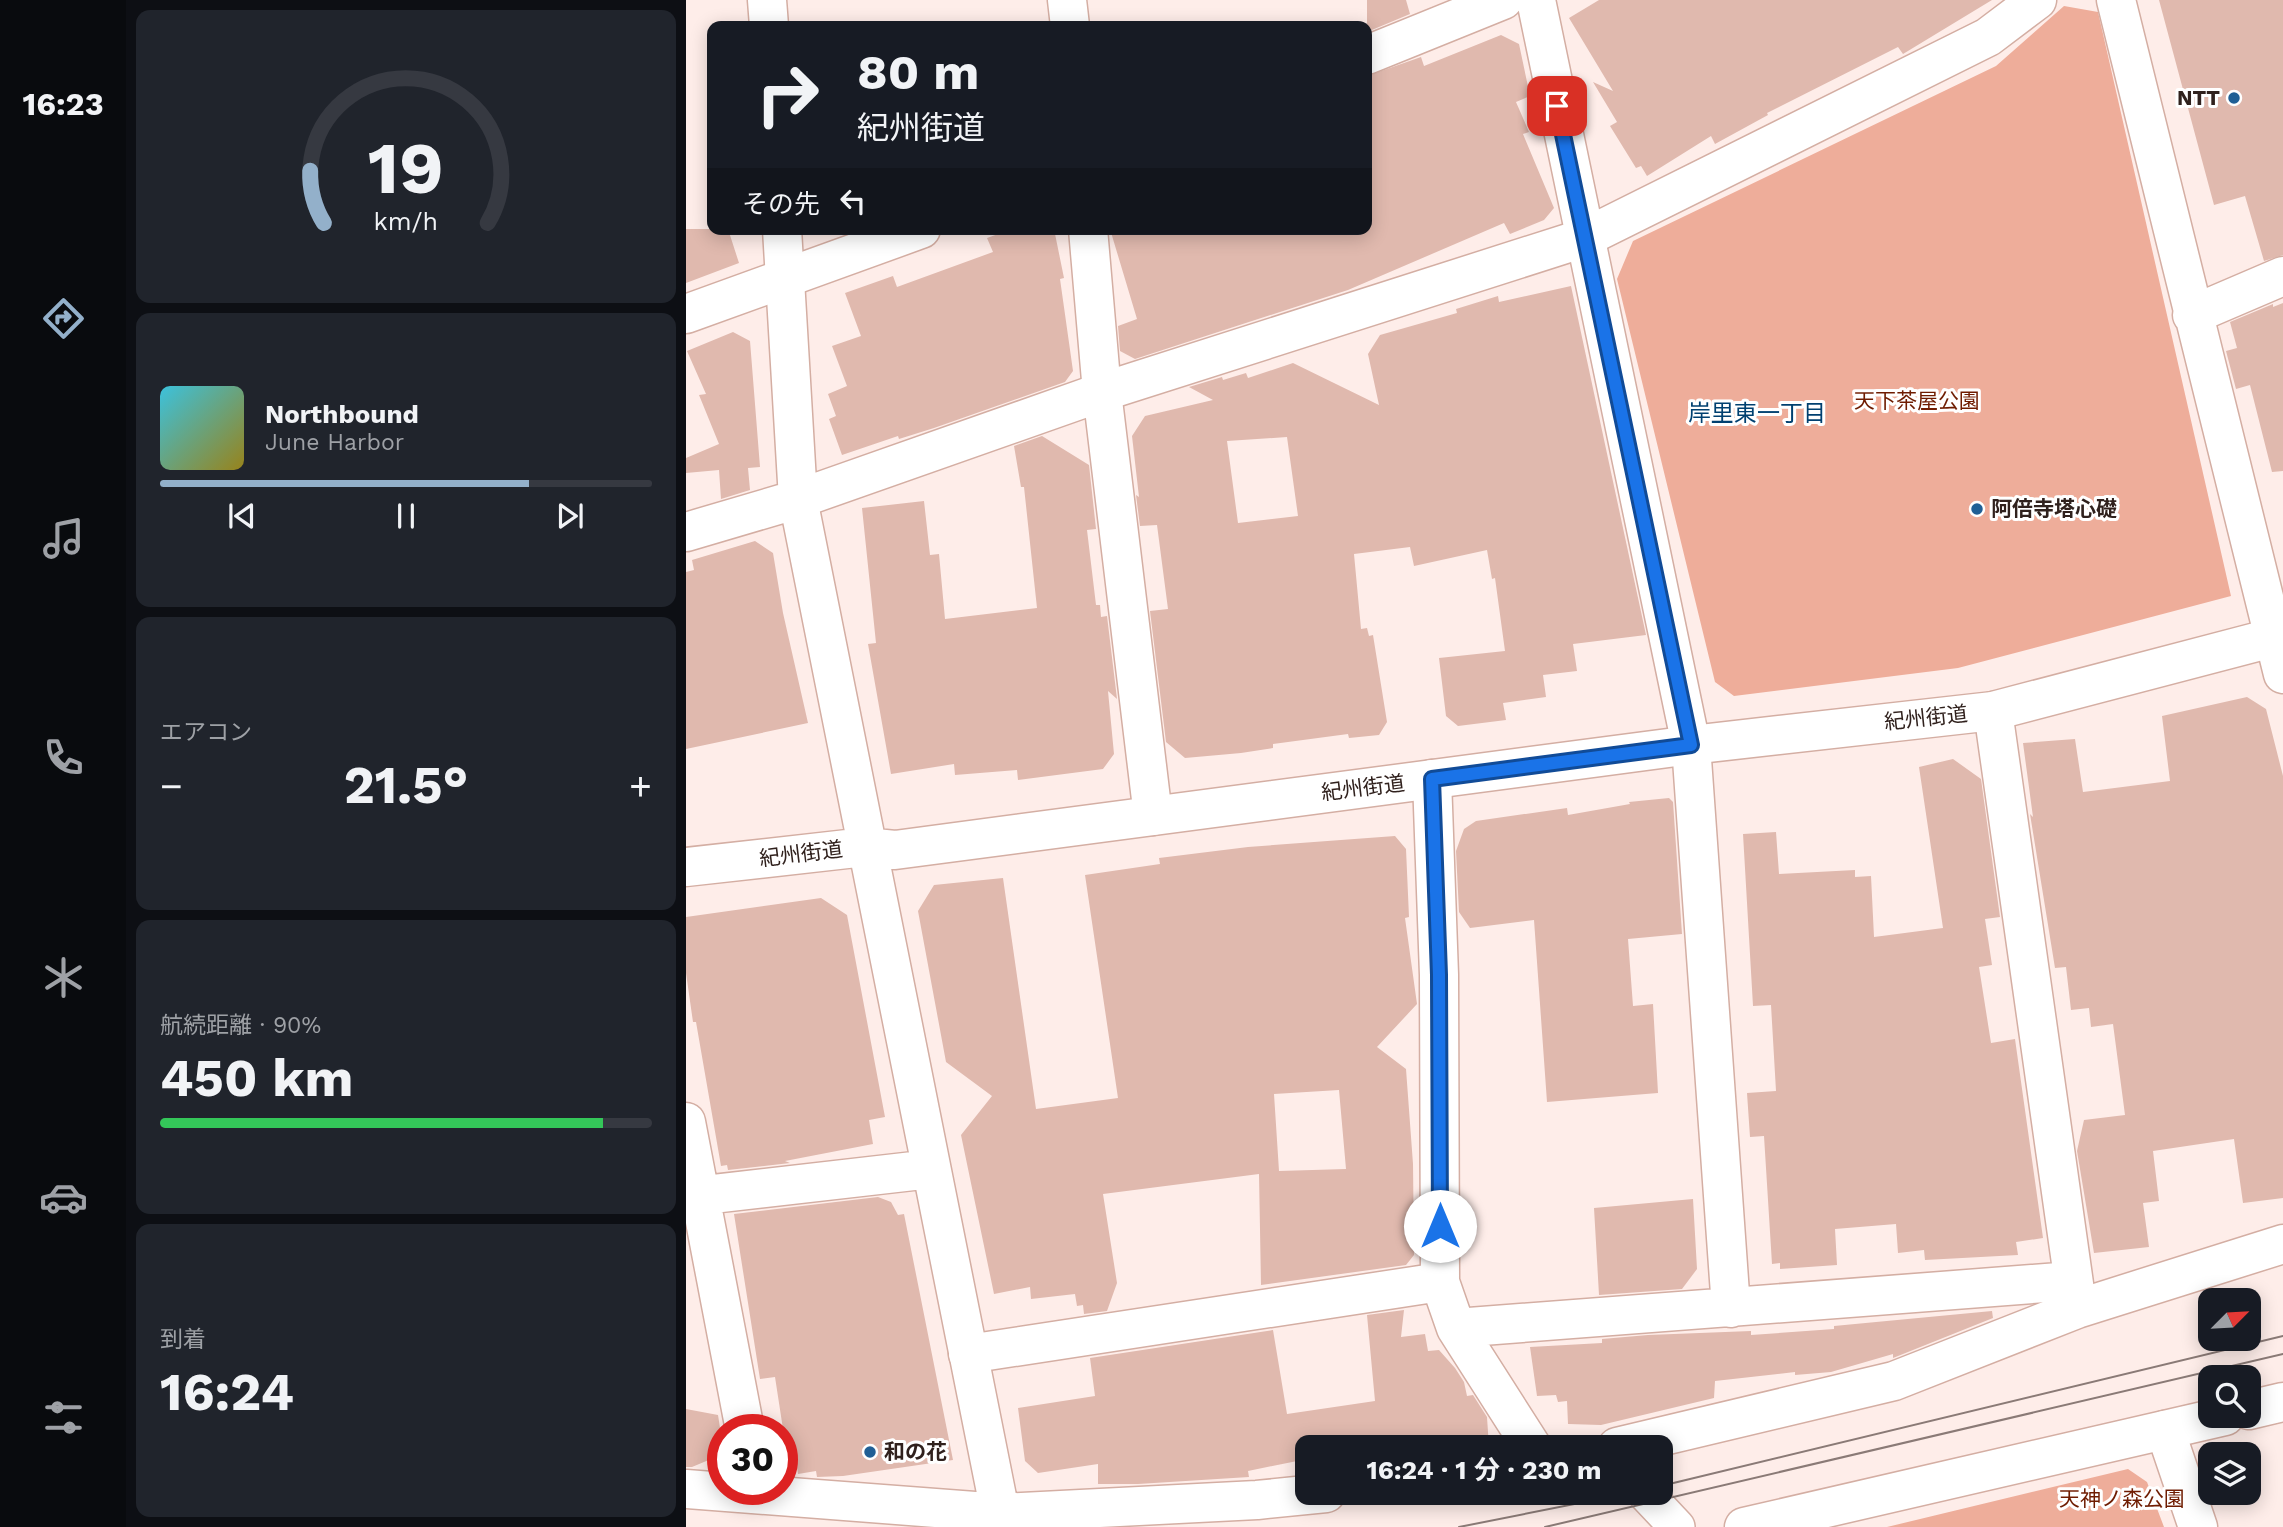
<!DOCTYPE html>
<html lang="ja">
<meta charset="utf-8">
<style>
body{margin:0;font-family:"Work Sans","Noto Sans JP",sans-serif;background:#20242c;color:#f1f3f6;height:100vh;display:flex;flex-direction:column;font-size:26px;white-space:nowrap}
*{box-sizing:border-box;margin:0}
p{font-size:23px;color:#9ea1a6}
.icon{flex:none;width:38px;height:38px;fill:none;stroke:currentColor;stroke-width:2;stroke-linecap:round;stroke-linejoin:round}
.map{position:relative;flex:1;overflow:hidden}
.drawer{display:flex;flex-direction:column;gap:10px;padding:10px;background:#0d0f14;width:560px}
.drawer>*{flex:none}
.guide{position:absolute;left:21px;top:21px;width:665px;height:214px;border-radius:14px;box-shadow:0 4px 18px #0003;background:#171b24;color:#f1f3f6;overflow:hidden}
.needle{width:46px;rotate:66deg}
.tools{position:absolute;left:1512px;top:1288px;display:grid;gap:14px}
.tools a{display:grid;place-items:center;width:63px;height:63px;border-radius:14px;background:#171b24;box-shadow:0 4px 18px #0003;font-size:35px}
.speed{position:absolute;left:21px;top:1414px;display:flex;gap:14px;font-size:35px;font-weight:700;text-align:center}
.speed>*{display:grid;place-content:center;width:91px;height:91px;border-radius:50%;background:#171b24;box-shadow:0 4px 18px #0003;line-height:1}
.speed .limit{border:10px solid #d22;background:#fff;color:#111}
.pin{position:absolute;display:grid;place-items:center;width:60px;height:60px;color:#fff;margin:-30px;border-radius:14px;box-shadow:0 4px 10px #0006}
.me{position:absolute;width:77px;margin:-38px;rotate:0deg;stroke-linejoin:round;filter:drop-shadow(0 0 5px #0008)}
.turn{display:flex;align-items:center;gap:24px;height:147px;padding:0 35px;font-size:32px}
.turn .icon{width:91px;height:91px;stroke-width:2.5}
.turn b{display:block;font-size:49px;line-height:60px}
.then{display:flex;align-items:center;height:66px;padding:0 35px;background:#0003;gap:14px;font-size:26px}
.big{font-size:52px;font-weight:700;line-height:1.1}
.drawer .widget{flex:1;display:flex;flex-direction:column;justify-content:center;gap:10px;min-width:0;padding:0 24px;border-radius:14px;background:#20242c}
.drawer .dial{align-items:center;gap:0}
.dial svg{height:182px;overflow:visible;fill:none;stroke:#363941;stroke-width:7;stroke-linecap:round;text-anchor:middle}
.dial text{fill:#f1f3f6;stroke:none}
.song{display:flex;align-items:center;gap:21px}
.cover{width:84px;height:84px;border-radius:10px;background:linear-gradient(135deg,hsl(190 70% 55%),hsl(50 70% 35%))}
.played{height:7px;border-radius:4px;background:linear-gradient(90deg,#93b0ca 75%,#363941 75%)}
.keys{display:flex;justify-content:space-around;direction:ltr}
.heat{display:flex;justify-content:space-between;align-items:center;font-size:38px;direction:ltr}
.charge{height:10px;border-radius:5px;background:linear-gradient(90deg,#34c759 90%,#363941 0)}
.trip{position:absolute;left:609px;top:1435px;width:378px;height:70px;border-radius:14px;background:#171b24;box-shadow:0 4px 18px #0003;font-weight:700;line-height:70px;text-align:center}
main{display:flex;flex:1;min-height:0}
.menu{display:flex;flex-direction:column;width:126px;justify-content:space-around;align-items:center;background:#090b0e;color:#9ea1a6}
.menu .icon{width:49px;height:49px}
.menu .active{color:#93b0ca}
.menu b{font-size:32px;color:#f1f3f6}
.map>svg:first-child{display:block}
</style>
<main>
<nav class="menu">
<b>16:23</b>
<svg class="icon active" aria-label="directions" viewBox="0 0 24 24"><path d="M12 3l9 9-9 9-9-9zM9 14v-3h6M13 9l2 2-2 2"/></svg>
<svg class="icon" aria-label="music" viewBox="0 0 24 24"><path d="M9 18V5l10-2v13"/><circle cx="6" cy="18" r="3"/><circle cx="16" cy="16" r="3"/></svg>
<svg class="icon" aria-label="phone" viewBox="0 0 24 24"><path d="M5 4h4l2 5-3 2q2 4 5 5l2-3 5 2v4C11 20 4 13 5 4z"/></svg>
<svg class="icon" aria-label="climate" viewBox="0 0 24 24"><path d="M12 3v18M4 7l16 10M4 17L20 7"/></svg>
<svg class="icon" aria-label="car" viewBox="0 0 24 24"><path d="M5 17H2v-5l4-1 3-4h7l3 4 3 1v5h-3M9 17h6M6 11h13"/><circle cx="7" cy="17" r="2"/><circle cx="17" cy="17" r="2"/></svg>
<svg class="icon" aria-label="filters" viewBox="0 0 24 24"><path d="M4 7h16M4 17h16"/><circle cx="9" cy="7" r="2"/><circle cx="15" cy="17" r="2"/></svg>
</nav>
<section class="drawer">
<div class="widget dial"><svg viewBox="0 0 100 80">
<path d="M14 69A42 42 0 1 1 86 69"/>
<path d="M14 69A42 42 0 0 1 8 46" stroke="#93b0ca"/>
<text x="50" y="56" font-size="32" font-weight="700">19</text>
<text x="50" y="72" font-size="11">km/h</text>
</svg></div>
<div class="widget">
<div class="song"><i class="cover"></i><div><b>Northbound</b><p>June Harbor</p></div></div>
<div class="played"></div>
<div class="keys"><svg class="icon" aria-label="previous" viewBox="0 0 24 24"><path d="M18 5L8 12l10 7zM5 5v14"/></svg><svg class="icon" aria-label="pause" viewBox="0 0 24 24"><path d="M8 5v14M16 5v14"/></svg><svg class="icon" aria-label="next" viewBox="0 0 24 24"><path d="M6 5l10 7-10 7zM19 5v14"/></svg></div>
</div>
<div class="widget"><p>エアコン</p>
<div class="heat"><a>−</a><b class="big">21.5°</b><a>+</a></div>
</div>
<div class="widget"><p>航続距離 · 90%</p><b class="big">450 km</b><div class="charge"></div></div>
<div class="widget"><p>到着</p><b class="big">16:24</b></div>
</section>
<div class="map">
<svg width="1597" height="1527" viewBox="0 0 1597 1527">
<rect width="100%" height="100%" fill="#feede9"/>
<path fill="#eead9a" d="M1378,6L1412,12L1545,596L1272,668L1048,696L1029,682L931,279L947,241L1310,66Z
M1442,1469L1461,1482L1478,1527H1201Z"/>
<path fill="#e0b9ae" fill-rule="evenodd" d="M681,0H720L724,14L681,32Z
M913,0H1306L1217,54L1212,47L1081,113L1082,115L1029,144L1025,136L961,176L955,166L950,168L924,126L931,122L907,82L927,91L883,18Z
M1473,0H1597V255L1578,261L1559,196L1528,205Z
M815,35L833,44L844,96L830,102L843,132L837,134L868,208L858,220L824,234L818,223L662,290L449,359L434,351L432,326L451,319L424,229H681V76L735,57L738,66Z
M0,229H42L53,263L0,283Z
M326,229H368L378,278L374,279L387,371L379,382L248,428L213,439L212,436L156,455L143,419L150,416L142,394L161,386L146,346L175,336L159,293L207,276L211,287L307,252L301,238Z
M885,286L960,635L887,644L891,671L857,675L860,697L817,703L820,720L772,726L760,716L753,658L819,651L809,578L806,579L801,550L728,566L724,547L668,554L675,629L681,628L683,636L687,635L701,722L693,735L663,738L662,734L587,744V748L555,753L499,758L480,742L464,611L482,609L471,525L454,526L450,495L453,497L446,436L459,416L527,400L503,387L536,377L537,380L560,373L562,378L607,363L693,405L682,354L694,335L771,313L770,309L812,296L813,302ZM601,437L612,516L552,523L541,441Z
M1597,303V471L1586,472L1564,385L1550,389L1540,351L1551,348L1544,322L1587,304V307Z
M47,332L64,341L74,467L62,468L64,490L35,499L33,470L0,473V458L33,444L13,395L20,394L1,351Z
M356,436L403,465L410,529L401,530L410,605H414L415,617L421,616L431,699L422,691L428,754L417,769L332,780L331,770L269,775L268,764L205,774L182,644L190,643L176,508L238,501L244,555L253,554L259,619L351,608L338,487H335L328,446Z
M69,541L87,553L97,613L122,723L0,749V572L8,570L6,560Z
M1561,697L1580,709L1597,776V1198L1557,1203L1548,1139L1467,1151L1473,1201L1457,1203L1463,1247L1408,1253L1391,1151L1398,1120L1439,1115L1427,1024L1405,1027L1403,1008L1385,1010L1380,967L1369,968L1344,814L1347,817L1337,743L1389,739L1397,792L1484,781L1476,716Z
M1267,759L1295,779L1314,917L1299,919L1306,965L1293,967L1305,1043L1329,1039L1357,1238L1330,1242L1332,1255L1239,1260L1238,1250L1212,1253L1210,1224L1149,1229L1151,1265L1094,1269V1263L1086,1264L1078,1136L1064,1137L1061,1093L1090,1091L1085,1005L1067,1006L1057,834L1090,832L1093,874L1169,870V877L1185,876L1188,937L1257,928L1233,767Z
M983,798L987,802L996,934L942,939L947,1006L967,1004L972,1093L861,1102L848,920L784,928L773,912L770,851L778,829L790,821L881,808L882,815L944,804L943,802Z
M709,836L720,849L723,917L719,918L731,1004L691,1047L720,1069L727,1164L728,1255L720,1265L575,1285L573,1174L417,1194L431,1283L421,1311L398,1314L397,1305L391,1306L389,1294L345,1299L344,1287L308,1294L275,1135L306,1096L260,1062L232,911L248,885L317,878L350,1109L432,1098L399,875L474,864L473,858L562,847ZM653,1090L660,1169L593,1171L588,1094Z
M135,898L161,915L199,1117L183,1120L187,1144L99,1161L104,1163L42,1170L41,1165L35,1166L10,1022H7L0,973V917Z
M192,1197L205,1202L212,1215L218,1214L267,1460L157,1476L131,1477L130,1471L112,1474L107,1441L99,1442L89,1377L74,1379L48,1214Z
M1007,1199L1011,1269L996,1289L913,1295L908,1208Z
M718,1310L715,1337L739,1334L742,1351L753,1350L769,1368L778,1382L781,1396L787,1395L801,1417L803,1447H621V1459L562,1471L563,1477L452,1484H412V1464L352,1473L339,1461L332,1408L409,1396L404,1358L587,1330L601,1414L689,1401L681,1315Z
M1306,1311L1307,1318L1207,1358V1354L1145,1372L1109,1375V1372L1029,1381L1028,1398L915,1425L882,1424L881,1401L872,1402L870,1395L851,1396L844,1347L916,1343V1339L962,1335L1065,1331V1335L1148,1329V1326Z
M0,1409L32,1415L37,1447V1454L6,1467H0Z"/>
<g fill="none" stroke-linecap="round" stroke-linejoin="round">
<g stroke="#d4aea3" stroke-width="38">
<path id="pedestrian" d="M959,1493L991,1527"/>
</g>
<g stroke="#d4aea3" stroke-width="41">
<path id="minor" d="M381,0L384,26
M850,0L1005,745L1045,1308
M1430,0L1597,674
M681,55L817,0
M402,229L416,392L467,816
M0,314L235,229
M1506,315L1597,276
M1307,711L1391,1305
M746,779L753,975L754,1282L770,1328
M282,1354L754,1282
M1479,1430L1512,1527
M846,1447L770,1328L1386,1281"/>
</g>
<g stroke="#d4aea3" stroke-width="41">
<path id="tertiary" d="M81,0L83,26
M96,229L112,499L317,1527
M0,532L112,499L416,392L898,238L1302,37L1351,0
M0,867L179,847L209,850L1005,745L1307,711L1597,635
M0,1122L59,1430
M0,1197L245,1169
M1563,1410L1597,1402
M931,1447L1208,1381L1391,1309L1597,1244
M0,1489L315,1513L571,1500L640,1493
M1058,1527L1539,1416"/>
</g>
<use href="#pedestrian" stroke="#fff" stroke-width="35"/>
<use href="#minor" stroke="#fff" stroke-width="38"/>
<use href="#tertiary" stroke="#fff" stroke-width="38"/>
<path stroke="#8a7a76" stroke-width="2" d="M975,1486L1597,1336
M773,1527L944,1493
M859,1527L1597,1354"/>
</g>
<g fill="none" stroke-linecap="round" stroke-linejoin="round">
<g stroke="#114b97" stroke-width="18">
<path id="route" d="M754,1226L753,975L746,779L1005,745L871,106"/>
</g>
<use href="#route" stroke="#1a73e8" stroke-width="12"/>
</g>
<g fill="#205f95" stroke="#fff" stroke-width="2.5">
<circle cx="1548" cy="98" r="7"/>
<circle cx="1291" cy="509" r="7"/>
<circle cx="184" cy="1452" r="7"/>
</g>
<g text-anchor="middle" stroke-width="6" stroke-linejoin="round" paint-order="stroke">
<g font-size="21" font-weight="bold" fill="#30211d" stroke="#fff" text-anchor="start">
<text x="1534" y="105" text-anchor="end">NTT</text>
<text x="1305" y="516">阿倍寺塔心礎</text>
<text x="198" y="1459">和の花</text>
</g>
<g font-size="21" fill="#6f1c01" stroke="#fff">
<text x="1231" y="408">天下茶屋公園</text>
<text x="1436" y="1506">天神ノ森公園</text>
</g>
<g font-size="21" fill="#30211d" stroke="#fff">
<text transform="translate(1240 718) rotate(-6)" y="7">紀州街道</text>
<text transform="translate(677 788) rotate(-7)" y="7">紀州街道</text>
<text transform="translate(115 854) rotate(-7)" y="7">紀州街道</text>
</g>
<g font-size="23" fill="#004070" stroke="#fff">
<text x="1071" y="421">岸里東一丁目</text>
</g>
</g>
</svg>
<div class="tools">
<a><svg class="needle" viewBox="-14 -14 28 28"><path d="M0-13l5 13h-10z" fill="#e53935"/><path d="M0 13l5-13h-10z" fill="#9ea1a6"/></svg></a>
<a><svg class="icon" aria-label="search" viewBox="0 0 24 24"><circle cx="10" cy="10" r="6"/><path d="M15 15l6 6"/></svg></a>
<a><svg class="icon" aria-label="layers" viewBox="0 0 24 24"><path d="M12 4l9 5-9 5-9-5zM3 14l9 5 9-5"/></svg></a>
</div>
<div class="speed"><div class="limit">30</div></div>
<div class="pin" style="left:871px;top:106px;background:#d93025"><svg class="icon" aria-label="arrive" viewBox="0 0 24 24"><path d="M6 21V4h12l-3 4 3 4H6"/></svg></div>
<svg class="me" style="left:754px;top:1226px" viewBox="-20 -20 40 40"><circle r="19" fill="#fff"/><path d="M0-13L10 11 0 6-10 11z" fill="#1a73e8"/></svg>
<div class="trip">16:24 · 1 分 · 230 m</div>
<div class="guide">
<div class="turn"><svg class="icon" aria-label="right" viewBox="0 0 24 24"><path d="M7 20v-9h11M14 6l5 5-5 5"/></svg><div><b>80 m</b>紀州街道</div></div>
<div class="then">その先<svg class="icon" aria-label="left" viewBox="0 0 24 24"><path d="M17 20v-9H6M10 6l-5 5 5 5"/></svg></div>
</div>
</div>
</main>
